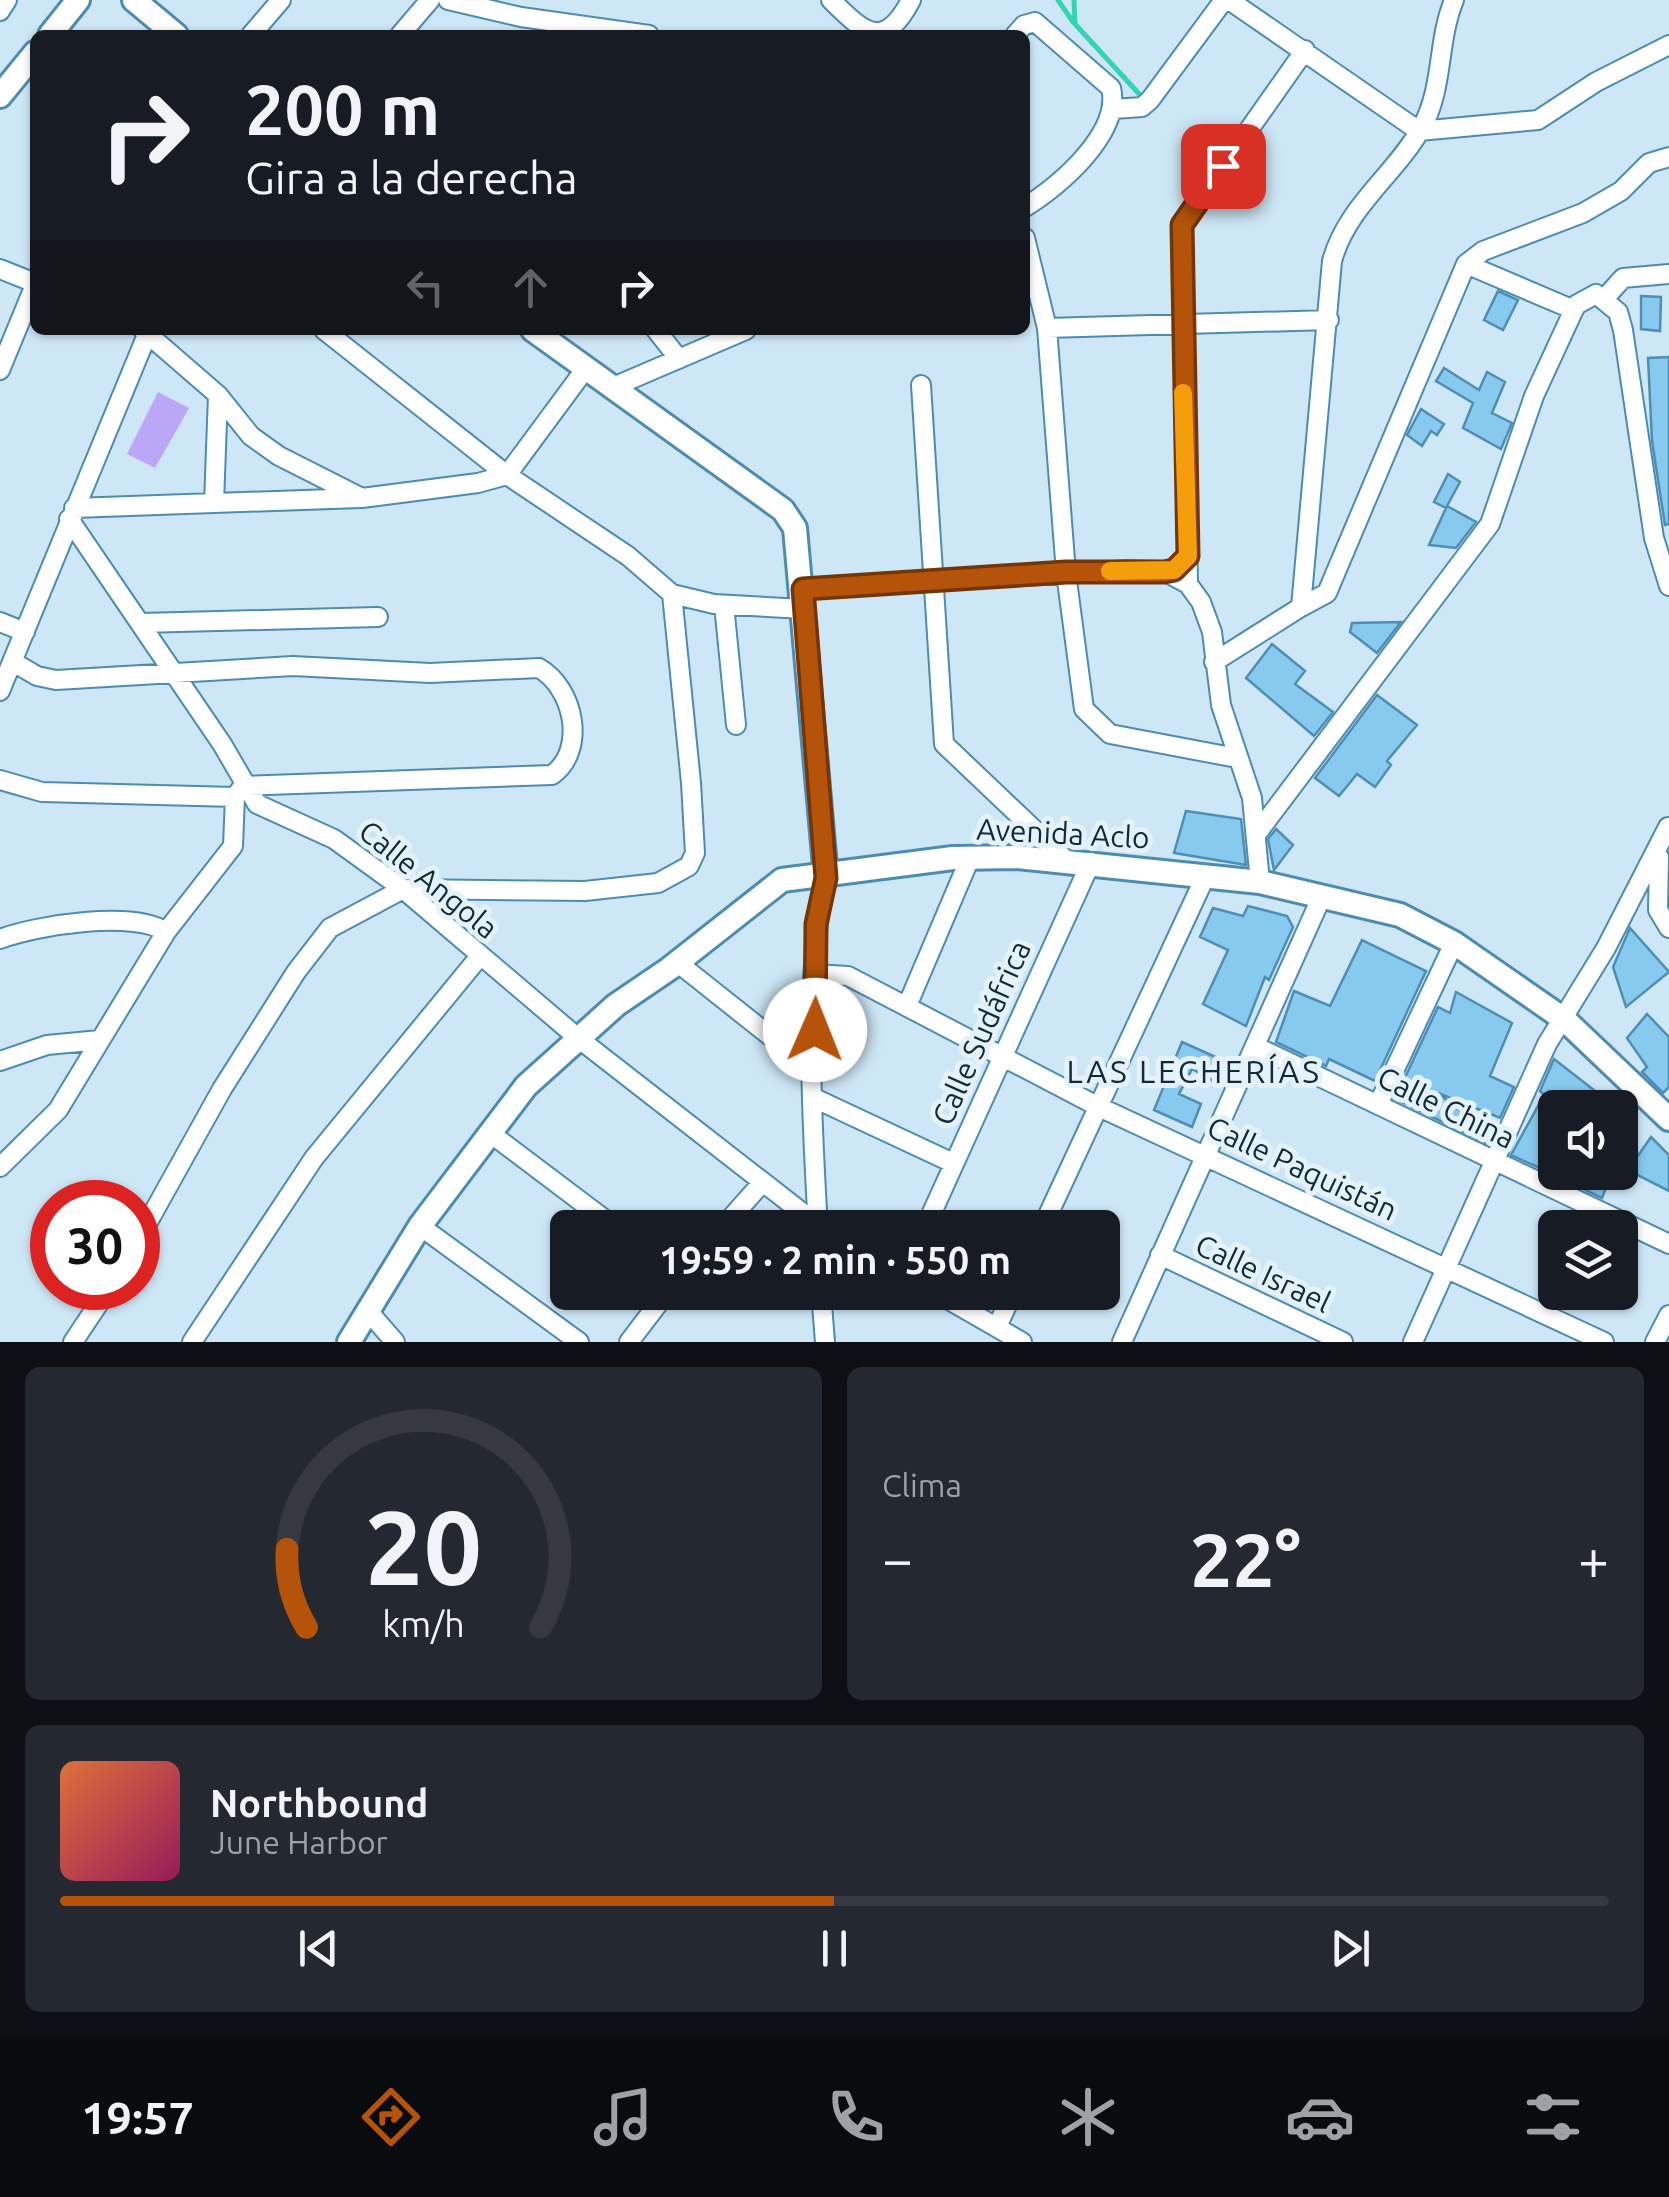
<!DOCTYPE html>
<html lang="es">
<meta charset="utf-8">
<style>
body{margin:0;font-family:Ubuntu,sans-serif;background:#242831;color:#f1f3f6;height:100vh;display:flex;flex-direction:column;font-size:38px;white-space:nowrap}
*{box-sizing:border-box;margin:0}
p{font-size:32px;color:#9ea1a6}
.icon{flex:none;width:55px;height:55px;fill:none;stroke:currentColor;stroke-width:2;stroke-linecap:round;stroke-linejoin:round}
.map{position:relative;height:1342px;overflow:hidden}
.side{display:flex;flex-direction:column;gap:25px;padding:25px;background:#0d0f14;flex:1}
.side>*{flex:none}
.banner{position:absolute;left:30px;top:30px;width:1000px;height:305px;border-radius:15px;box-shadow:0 2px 8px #0004;background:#171b24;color:#f1f3f6;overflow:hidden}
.tools{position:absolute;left:1538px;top:1090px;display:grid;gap:20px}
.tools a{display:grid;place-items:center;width:100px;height:100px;border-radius:15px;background:#171b24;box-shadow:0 2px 8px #0004;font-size:50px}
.speed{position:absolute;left:30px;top:1180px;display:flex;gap:20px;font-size:50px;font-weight:700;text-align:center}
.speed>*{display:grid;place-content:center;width:130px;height:130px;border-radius:50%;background:#171b24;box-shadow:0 2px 8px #0004;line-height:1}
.speed .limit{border:15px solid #d22;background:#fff;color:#111}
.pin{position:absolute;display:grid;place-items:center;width:85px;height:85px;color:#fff;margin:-42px;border-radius:20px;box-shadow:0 5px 15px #0006}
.me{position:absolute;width:110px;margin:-55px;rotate:1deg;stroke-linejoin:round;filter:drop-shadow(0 0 8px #0008)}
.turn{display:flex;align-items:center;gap:35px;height:210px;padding:0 50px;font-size:45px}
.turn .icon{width:130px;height:130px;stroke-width:2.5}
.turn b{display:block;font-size:70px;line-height:85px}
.lanes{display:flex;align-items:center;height:95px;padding:0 50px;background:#0003;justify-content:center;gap:50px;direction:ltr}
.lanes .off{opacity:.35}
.big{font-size:75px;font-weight:700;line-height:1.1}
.side .widget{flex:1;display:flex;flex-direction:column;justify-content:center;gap:15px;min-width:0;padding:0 35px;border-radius:15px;background:#242831}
.side .dial{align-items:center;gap:0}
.dial svg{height:260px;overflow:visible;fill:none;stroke:#363941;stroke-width:7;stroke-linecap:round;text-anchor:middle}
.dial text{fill:#f1f3f6;stroke:none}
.song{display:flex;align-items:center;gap:30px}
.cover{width:120px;height:120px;border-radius:15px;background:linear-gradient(135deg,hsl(20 70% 55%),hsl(330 70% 35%))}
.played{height:10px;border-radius:5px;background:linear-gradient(90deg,#b45309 50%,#363941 50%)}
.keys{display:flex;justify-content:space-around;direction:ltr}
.heat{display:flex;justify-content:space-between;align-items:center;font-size:55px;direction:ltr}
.side .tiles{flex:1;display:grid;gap:25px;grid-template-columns:1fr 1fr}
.widget:last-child{grid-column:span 2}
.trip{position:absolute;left:550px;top:1210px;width:570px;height:100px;border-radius:15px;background:#171b24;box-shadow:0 2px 8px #0004;font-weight:700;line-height:100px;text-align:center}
.tab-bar{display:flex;height:160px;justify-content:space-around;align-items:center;background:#090b0e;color:#9ea1a6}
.tab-bar .icon{width:70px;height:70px}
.tab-bar .active{color:#b45309}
.tab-bar b{font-size:45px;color:#f1f3f6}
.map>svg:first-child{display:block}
</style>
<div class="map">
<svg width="1669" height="1342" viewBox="0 0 1669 1342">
<rect width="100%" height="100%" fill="#cee7f7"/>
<path fill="#bca6f6" d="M158,392L189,408L155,468L127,454Z"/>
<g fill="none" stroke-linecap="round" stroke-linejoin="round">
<path stroke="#33d3b4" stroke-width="5" d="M1058,0L1073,22
M1074,0L1075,24L1141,96"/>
</g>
<path fill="#88c9f0" stroke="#4f8eb3" stroke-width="2.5" d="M1498,291L1518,300L1503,330L1484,320Z
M1641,296L1661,297L1660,331L1641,329Z
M1669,357V524L1665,525L1652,441L1648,358Z
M1444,368L1479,390L1487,372L1505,382L1492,413L1512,423L1501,449L1463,428L1473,403L1436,381Z
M1421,409L1444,424L1437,435L1431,431L1422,446L1407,435Z
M1448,474L1460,482L1447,506L1476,522L1456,548L1429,545L1446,508L1434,502Z
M1401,622L1377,653L1350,632L1352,623Z
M1272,644L1305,671L1295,684L1333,712L1314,736L1246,678Z
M1377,695L1417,725L1387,761L1391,765L1375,787L1357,774L1339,796L1315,778Z
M1186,811L1241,819L1246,865L1174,853Z
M1276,829L1293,845L1274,870L1268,839Z
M1248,906L1287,916L1293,927L1269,980L1265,977L1246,1026L1203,1004L1228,950L1200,937L1213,908L1243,916Z
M1630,928L1669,972L1626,1007L1613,967Z
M1362,940L1426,971L1375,1081L1329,1059L1326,1066L1276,1042L1294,991L1330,1006Z
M1456,992L1512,1023L1490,1076L1514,1087L1500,1118L1438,1093L1492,1136L1488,1144L1395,1099L1438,1007L1450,1013Z
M1647,1014L1669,1037V1087L1663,1093L1642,1072L1647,1067L1627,1038Z
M1182,1042L1227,1062L1217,1083L1192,1069L1179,1094L1201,1104L1192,1127L1154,1110Z
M1554,1059L1617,1108H1555V1140L1542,1169L1511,1155L1544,1095L1540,1091Z
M1651,1137L1669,1155V1191L1628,1170Z
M1584,1172H1612L1602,1198L1577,1186Z"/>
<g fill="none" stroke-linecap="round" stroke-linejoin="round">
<g stroke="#4d8cb2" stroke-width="22">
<path id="street" d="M448,0L521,17L649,35
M831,0C865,34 884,51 911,0
M1229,0L1419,131L1538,120L1596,82L1669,45
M0,11L7,0
M251,35L281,0
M400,35L430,0
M1015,35L1024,25L1035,22L1111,88C1122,132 1060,186 1025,207
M1114,109L1142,107L1150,100L1224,0
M1025,238L1047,328L1066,573L1084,709L1110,734L1237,758
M1466,264L1574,310
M0,269L35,283
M1604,299L1623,278L1669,274
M1047,328L1329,320
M143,330L218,395L251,436L279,456L362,498L478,483L507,475L586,368
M324,330L507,475L628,556L672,594L714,604L804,609
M656,330L679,359
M0,370L35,285
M921,385L944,744L1066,860
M613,387L746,330
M218,395L214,503L361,498
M74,508L214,503
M69,519L222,744L257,804L334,839L403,889L578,1038L822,1228
M1188,584L1182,225L1305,50
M803,589L1126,570L1164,571L1188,584L1201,602L1212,632L1221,705L1252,798L1260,882
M724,605L736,725
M1301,607L1327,593L1466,264L1483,251L1583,213L1621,191L1649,163L1669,157
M0,622L25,632
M141,623L378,617
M1214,662L1301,607L1332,261C1347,206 1395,175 1422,127C1444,87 1437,41 1454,0
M0,691L149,330
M0,780L42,792L235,797
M1258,832L1490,524L1534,396L1576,305L1596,294L1618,312L1623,330L1654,538L1669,586
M1659,857L1658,910L1669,928
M0,939C37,925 134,910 166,932L233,846L235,797L243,786L552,775C587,750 574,688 539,668L430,673L293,666L56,680L37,676L13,662
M678,963L770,1036L815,1059
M815,974L848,976L1097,1106L1604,1342
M907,1006L970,858
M1255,1046L1669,1244
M0,1061L47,1045L100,1040
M814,1098L953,1163
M1378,1105L1454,943
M490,1133L616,1228
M0,1167L58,1110L166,932
M420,1226L579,1342
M722,1228L761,1184
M818,1228C812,1124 803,978 826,878
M925,1228L1091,862
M1042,1228L1206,875
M138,1240L222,1089L296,972L330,928L403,889L585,891L658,883L689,866L695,853L691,783L672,594
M1160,1255L1343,1342
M821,1292L825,1342
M935,1292L1022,1342
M368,1311L395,1342
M997,1327L1013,1292
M73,1342L109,1288
M192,1342L314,1158L480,956
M629,1342L667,1292
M1122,1342L1322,896
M1413,1342L1547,1044L1606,948L1668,827
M1655,1342L1669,1315"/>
</g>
<g stroke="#4d8cb2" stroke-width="28">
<path id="secondary" d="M134,0L176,35
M50,35L78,0
M0,96L35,53
M533,330L783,510L795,528L826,878
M349,1342L420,1226L526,1086L616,1005L669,969L782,880L953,858L1017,857L1260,882L1400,915L1454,943L1565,1020L1669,1119"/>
</g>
<use href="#street" stroke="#fff" stroke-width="18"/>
<use href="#secondary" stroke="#fff" stroke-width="22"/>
</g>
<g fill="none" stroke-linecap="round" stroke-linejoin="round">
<g stroke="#753606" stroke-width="25">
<path id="route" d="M815,1030L816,924L826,878L803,589L1066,572H1164L1174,570L1188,556L1182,225L1223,166"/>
</g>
<use href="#route" stroke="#b45309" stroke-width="18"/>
<path stroke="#f59e0b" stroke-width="18" d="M1110,571L1174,570L1188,556L1183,393"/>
</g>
<g text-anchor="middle" stroke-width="10" stroke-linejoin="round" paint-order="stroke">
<g font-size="30" fill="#0f2a3a" stroke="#e6f2fa">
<text transform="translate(1063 834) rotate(3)" y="10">Avenida Aclo</text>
<text transform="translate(428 880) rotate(39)" y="10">Calle Angola</text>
<text transform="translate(982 1033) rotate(-66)" y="10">Calle Sudáfrica</text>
<text transform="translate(1446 1108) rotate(26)" y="10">Calle China</text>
<text transform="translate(1302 1169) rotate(25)" y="10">Calle Paquistán</text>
<text transform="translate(1263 1274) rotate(25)" y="10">Calle Israel</text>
</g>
<g font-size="32" letter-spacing="2.5" fill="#0f2a3a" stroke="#e6f2fa">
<text x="1194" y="1083">LAS LECHERÍAS</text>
</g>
</g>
</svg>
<div class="tools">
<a><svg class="icon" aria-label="sound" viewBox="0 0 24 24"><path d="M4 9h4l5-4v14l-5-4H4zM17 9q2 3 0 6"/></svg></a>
<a><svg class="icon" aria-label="layers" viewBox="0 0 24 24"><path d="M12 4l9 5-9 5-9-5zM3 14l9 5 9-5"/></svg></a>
</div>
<div class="speed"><div class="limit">30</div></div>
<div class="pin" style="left:1223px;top:166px;background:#d93025"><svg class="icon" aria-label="arrive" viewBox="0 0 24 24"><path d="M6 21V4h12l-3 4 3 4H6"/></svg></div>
<svg class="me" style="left:815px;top:1030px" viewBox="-20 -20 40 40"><circle r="19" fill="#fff"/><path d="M0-13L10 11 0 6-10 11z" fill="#b45309"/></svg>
<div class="trip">19:59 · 2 min · 550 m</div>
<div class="banner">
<div class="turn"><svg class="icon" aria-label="right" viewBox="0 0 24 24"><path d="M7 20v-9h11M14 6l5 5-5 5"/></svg><div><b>200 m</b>Gira a la derecha</div></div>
<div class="lanes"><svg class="icon off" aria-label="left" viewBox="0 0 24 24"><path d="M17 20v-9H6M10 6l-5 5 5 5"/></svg><svg class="icon off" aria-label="ahead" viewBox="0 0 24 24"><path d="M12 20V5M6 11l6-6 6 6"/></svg><svg class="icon" aria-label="right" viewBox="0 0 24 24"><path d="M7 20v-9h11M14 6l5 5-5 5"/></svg></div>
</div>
</div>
<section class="side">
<div class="tiles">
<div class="widget dial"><svg viewBox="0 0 100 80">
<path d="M14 69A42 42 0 1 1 86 69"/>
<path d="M14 69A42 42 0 0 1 8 45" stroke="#b45309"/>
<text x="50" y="56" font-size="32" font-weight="700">20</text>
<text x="50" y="72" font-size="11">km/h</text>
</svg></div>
<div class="widget"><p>Clima</p>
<div class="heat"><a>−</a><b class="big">22°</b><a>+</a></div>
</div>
<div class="widget">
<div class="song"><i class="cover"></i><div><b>Northbound</b><p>June Harbor</p></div></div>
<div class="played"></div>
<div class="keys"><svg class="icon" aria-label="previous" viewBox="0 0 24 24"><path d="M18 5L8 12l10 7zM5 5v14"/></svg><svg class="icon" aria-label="pause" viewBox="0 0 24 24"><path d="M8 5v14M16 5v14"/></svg><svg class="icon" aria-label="next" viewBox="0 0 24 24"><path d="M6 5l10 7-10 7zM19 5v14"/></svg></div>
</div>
</div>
</section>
<nav class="tab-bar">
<b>19:57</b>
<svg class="icon active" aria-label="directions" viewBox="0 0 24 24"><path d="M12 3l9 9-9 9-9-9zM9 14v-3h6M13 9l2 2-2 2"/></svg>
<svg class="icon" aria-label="music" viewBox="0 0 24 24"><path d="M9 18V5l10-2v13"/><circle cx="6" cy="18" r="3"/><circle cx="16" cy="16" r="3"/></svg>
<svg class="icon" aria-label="phone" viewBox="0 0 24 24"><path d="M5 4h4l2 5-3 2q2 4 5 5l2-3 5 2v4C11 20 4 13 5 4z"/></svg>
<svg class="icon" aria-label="climate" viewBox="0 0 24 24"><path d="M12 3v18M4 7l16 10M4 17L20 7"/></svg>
<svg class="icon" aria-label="car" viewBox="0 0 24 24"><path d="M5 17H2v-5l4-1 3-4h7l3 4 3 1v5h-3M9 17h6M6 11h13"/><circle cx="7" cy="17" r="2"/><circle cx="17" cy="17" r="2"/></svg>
<svg class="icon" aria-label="filters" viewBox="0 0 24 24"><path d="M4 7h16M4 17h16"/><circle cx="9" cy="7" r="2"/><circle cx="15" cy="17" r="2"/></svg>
</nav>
